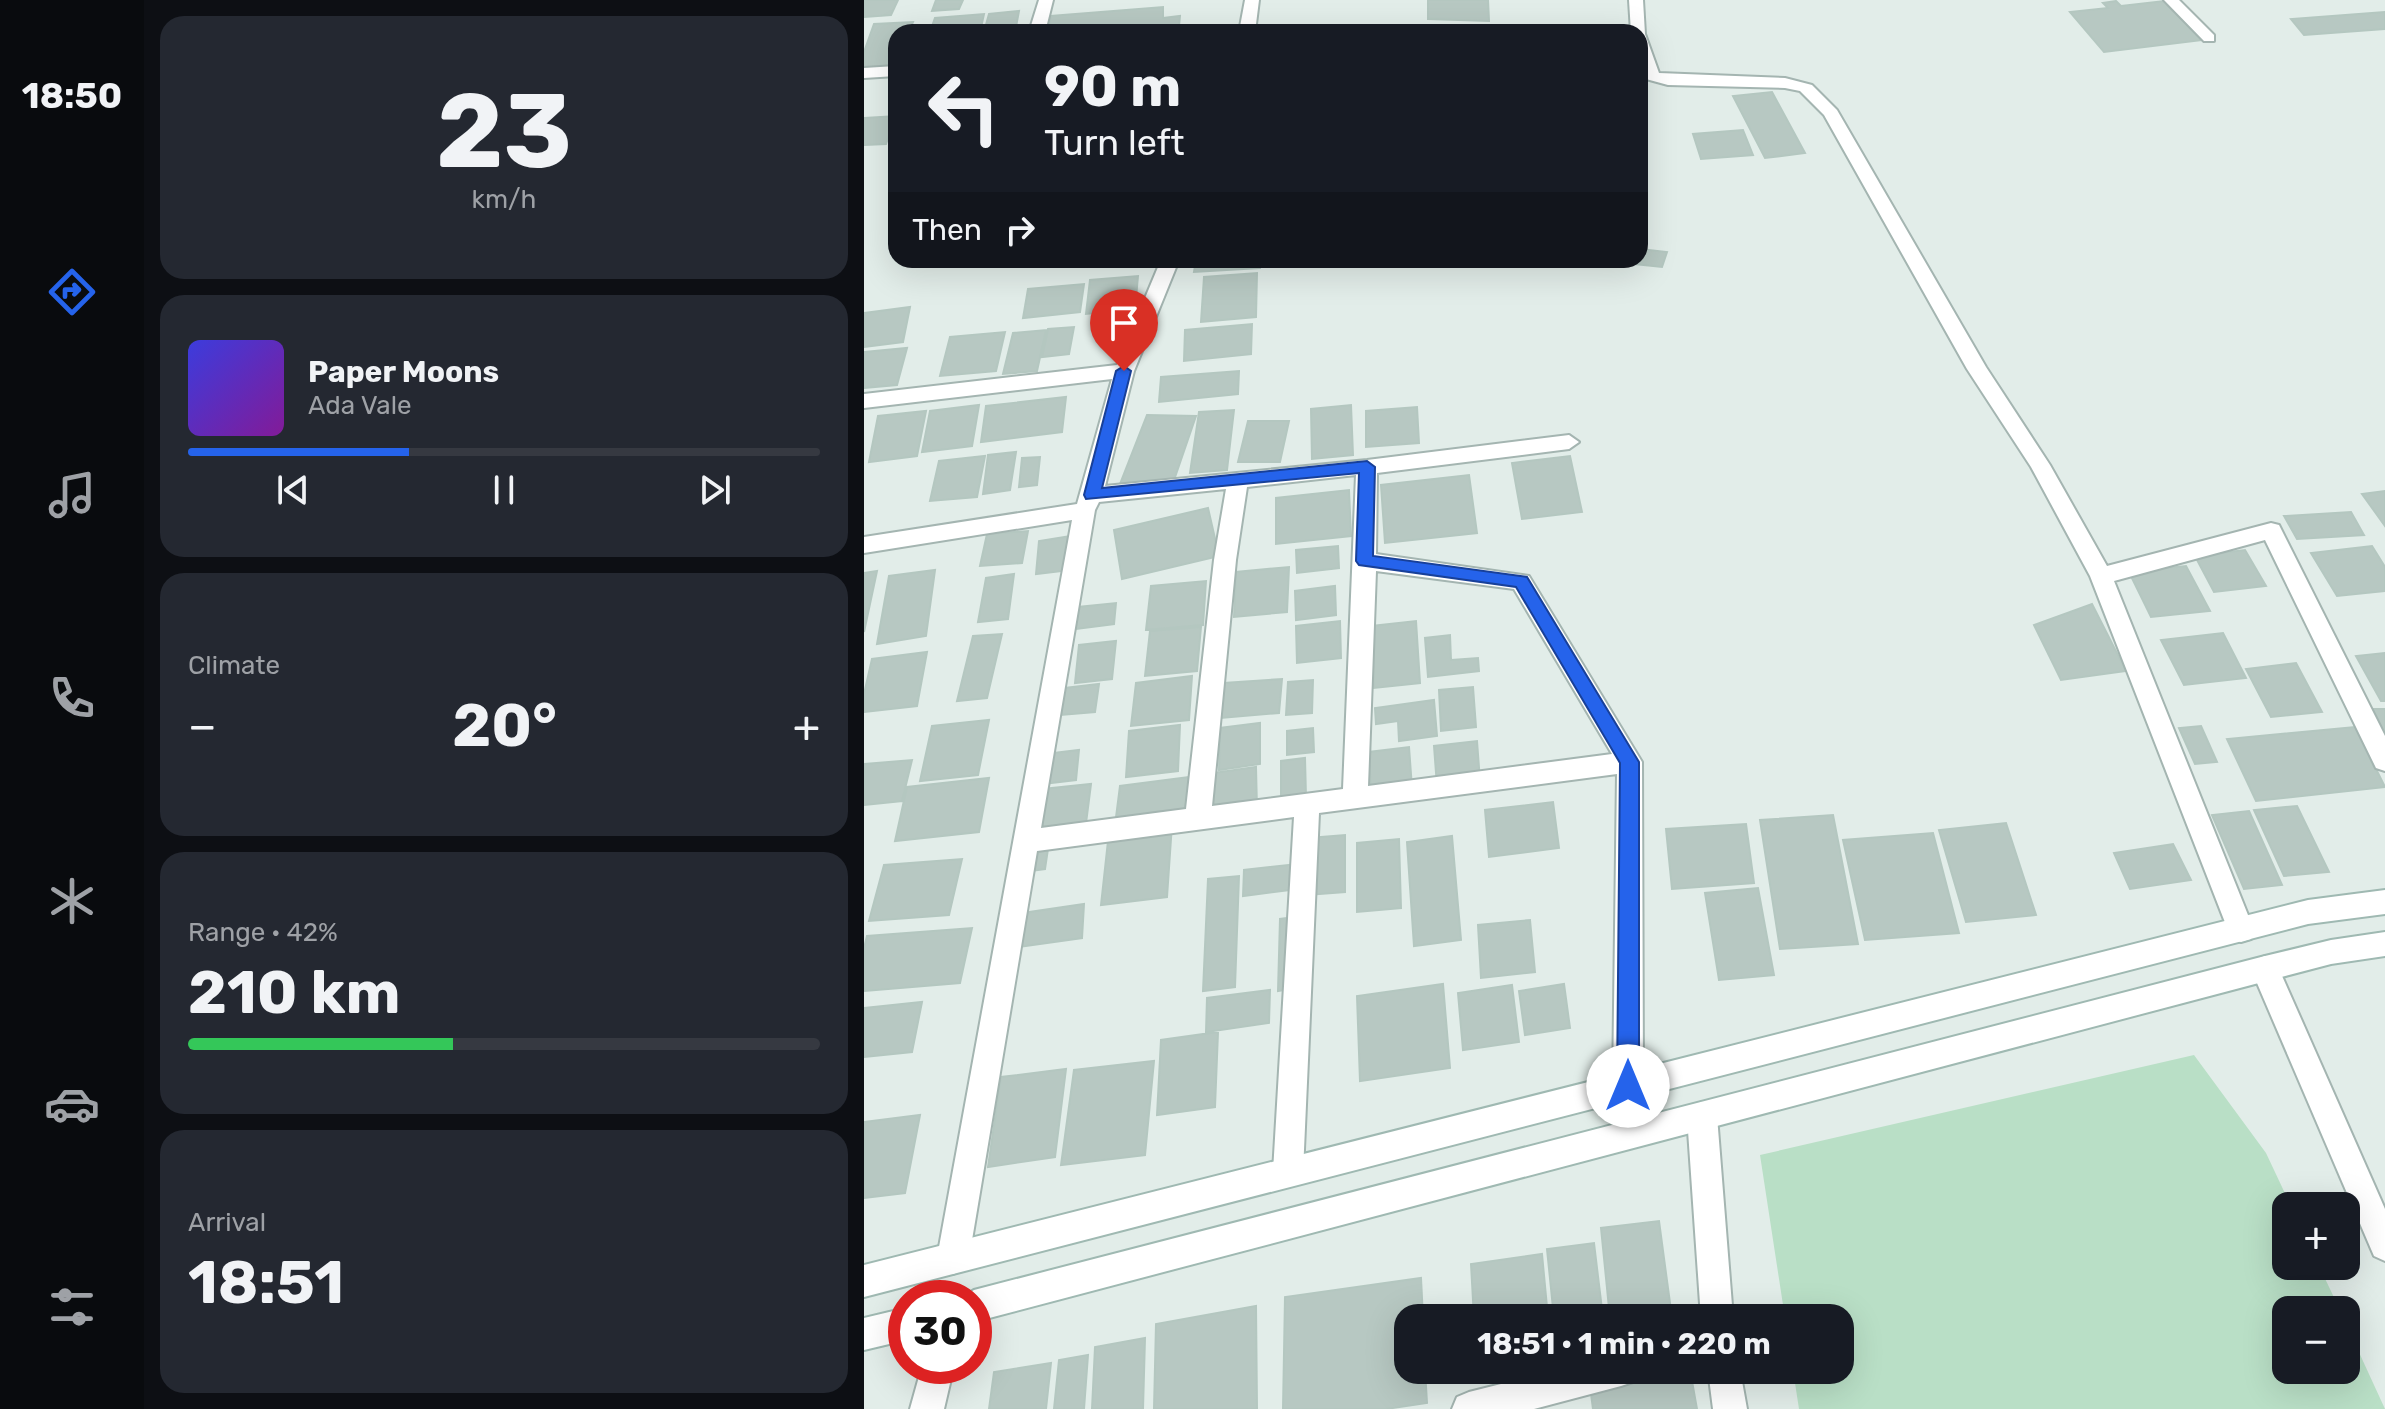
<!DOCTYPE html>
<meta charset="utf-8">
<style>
body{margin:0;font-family:Rubik,sans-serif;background:#242831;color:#f1f3f6;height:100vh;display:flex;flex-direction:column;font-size:30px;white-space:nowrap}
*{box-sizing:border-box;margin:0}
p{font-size:26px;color:#9ea1a6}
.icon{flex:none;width:44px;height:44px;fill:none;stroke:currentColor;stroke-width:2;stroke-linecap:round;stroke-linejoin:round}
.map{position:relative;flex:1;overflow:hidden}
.details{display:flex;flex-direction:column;gap:16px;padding:16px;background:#0d0f14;width:720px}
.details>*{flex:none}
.guide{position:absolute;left:24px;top:24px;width:760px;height:244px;border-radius:24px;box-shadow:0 8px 32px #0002;background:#171b24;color:#f1f3f6;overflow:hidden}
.tools{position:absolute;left:1408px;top:1192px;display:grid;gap:16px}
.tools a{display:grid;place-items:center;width:88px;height:88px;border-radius:16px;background:#171b24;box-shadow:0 8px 32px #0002;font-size:40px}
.speed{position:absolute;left:24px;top:1280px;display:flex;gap:16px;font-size:40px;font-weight:700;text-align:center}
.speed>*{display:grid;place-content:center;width:104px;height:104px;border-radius:50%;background:#171b24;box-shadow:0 8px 32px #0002;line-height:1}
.speed .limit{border:12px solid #d22;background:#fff;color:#111}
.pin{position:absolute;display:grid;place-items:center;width:68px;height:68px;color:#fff;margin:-82px -34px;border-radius:50% 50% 50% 0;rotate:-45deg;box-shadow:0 0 8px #0007}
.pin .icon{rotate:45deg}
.me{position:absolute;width:88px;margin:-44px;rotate:0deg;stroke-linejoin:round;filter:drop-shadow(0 0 6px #0008)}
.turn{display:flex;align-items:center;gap:28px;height:168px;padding:0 24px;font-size:36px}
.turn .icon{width:104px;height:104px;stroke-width:2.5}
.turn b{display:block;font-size:56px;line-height:68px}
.then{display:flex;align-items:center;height:76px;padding:0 24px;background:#0003;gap:16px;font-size:30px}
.big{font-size:60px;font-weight:700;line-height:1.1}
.details .card{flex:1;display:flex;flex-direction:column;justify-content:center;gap:12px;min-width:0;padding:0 28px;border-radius:24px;background:#242831}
.details .dial{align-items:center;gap:0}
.dial b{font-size:104px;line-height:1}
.song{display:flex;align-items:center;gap:24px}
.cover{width:96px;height:96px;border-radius:12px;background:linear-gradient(135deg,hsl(240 70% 55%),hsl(290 70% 35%))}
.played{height:8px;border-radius:4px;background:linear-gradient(90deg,#2563eb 35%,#363941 35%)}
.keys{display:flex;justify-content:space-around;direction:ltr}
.heat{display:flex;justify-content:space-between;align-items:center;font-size:44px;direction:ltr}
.charge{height:12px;border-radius:6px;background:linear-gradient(90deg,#34c759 42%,#363941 0)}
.trip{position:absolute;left:530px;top:1304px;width:460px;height:80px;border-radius:24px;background:#171b24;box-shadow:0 8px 32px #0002;font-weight:700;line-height:80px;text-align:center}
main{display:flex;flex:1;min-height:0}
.tab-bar{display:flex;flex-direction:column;width:144px;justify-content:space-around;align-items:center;background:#090b0e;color:#9ea1a6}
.tab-bar .icon{width:56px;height:56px}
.tab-bar .selected{color:#2563eb}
.tab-bar b{font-size:36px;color:#f1f3f6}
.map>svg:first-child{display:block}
</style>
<main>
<nav class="tab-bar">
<b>18:50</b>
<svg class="icon selected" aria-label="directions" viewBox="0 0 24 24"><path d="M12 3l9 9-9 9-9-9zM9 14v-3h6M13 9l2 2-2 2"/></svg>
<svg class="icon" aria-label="music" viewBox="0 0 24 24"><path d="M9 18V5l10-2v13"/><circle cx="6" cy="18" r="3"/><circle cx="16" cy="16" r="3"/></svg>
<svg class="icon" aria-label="phone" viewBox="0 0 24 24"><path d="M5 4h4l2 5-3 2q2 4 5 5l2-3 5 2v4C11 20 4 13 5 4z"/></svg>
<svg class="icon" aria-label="climate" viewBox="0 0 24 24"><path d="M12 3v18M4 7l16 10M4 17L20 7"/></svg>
<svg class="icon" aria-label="car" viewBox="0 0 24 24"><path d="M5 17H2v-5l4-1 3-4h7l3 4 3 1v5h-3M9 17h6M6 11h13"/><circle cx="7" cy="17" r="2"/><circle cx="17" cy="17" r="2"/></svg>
<svg class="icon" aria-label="filters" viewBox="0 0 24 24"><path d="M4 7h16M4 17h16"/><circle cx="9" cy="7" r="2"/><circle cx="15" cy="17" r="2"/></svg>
</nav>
<section class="details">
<div class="card dial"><b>23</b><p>km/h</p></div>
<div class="card">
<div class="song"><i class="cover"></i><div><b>Paper Moons</b><p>Ada Vale</p></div></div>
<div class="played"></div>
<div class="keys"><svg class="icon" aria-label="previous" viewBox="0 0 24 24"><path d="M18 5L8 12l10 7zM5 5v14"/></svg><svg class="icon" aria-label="pause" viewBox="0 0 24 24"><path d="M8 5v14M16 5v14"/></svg><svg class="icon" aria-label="next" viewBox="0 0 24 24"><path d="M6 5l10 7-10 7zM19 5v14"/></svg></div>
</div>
<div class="card"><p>Climate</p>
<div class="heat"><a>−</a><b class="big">20°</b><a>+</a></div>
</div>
<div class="card"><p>Range · 42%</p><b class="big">210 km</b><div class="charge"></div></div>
<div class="card"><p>Arrival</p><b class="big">18:51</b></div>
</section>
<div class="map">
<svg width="1521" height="1409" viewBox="0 0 1521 1409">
<rect width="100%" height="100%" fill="#e2ede9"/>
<path fill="#b9dfc6" d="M1330,1055L1402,1153L1427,1206H1422V1266H1455L1476,1310H1422V1370H1482V1324L1521,1409H935L929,1370H976V1318H921L896,1155Z"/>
<path fill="#b7c8c2" stroke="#b4c7c0" stroke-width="2" d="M0,0H34L27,15L0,17Z
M72,0H99L95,9L68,11Z
M564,0H624L625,21L564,19Z
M1252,1L1257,6L1301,1L1338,40L1240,52L1206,12L1244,8L1239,3Z
M299,7V18L316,16L315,26L298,27V32H184L187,16Z
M155,11L151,32H120L125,14Z
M1521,12V29L1440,35L1427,19Z
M120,14L116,32H66L71,18Z
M49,22L45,32H32V66L0,68V52L10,24Z
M908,92L941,153L901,158L869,96Z
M32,116L22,144L0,145V118Z
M879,130L889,155L837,159L829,134Z
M776,249L803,252L798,267L731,260H776Z
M332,260H397L396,268L330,272Z
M393,273L392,317L337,322L340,277Z
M274,276L271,309L222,314L226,280Z
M220,284L216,312L159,318L164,289Z
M46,307L39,342L0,347V313Z
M388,324L387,354L320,361L321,330Z
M210,327L205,354L178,357L184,329Z
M182,330L173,371L139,374L149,333Z
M141,332L132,371L76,376L86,337Z
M43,348L33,385L0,388V352Z
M375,371L374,394L295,402L297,377Z
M202,397L198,432L117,442L122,406Z
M115,405L108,446L58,452L66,411Z
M487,405L489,455L448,459L447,409Z
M553,407L555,443L502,447V411Z
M370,410L363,470L326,473L335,412Z
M62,411L53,456L5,462L14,416Z
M283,415L332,416L308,486L256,484Z
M384,421H425L416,462H374Z
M152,452L146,490L119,494L124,455Z
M121,456L113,497L66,501L75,461Z
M706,456L718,512L658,519L648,463Z
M176,457L173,485L155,487L158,458Z
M605,475L613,533L521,543L517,485Z
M485,490L487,536L412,544V498Z
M1521,491V526L1498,494Z
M344,508L355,556L258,579L250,530Z
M1487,512L1500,535L1433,539L1420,516Z
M164,531L158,563L116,566L123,534Z
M207,536L205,570L172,574L175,541Z
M474,546L475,568L433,573L432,550Z
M1508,546L1521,567V591L1473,596L1447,553Z
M1381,550L1402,586L1350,592L1331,556Z
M1322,566L1346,611L1287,617L1265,572Z
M425,567L423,612L370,617L372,572Z
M71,570L62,636L13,644L25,576Z
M13,571L0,632V573Z
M150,574L144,619L114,622L122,578Z
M342,581L339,625L282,630L287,586Z
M471,586L472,615L432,620L431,591Z
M252,603L250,624L211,629L214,607Z
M1228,604L1262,671L1197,680L1170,625Z
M476,621L477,658L433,663L432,626Z
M552,621L556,683L510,688L508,626Z
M337,627L333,671L281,676L286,631Z
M1359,633L1382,678L1320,685L1297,640Z
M138,634L123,698L93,701L109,636Z
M586,635L587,660L614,658L615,671L564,677L561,638Z
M252,641L248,679L211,683L215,645Z
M63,652L53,706L0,712V694L8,659Z
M1521,653V701H1517L1492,656Z
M1432,663L1458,712L1407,717L1382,669Z
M328,676L325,720L267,726L272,683Z
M418,679L415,713L357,718L360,683Z
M449,680L448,713L422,715L424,682Z
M235,684L231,712L197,715L201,688Z
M609,687L612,727L577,731L575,690Z
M570,700L573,736L535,741L534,721L512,724L511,708Z
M1507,709H1521V737Z
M125,720L114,775L56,781L68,726Z
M396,723V764L355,770L356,728Z
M316,725L314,771L262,777L265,731Z
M1337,726L1353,762L1331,764L1315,728Z
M1491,727L1521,787L1392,801L1363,739Z
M449,728L450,752L423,755V731Z
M613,741L616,781L573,786L570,746Z
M545,747L548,788L507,794L505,752Z
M215,750L212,780L178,784L182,754Z
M441,758L442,797L417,801V761Z
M48,760L38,801L0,805V764Z
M392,767L393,809L341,815L342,774Z
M326,777L324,817L251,825L256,786Z
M125,778L115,832L31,841L43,787Z
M227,784L221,831L171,835L179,789Z
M689,802L695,848L625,857L621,810Z
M1433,806L1465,872L1420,876L1390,810Z
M1385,811L1418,885L1380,889L1348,815Z
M969,815L994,944L916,949L896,820Z
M1142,823L1172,915L1102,922L1075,830Z
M308,824L303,897L237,905L245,832Z
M882,824L890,883L808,889L802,829Z
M1069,833L1095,933L1001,940L979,840Z
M481,835V892L443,895L445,838Z
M588,836L597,940L550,946L543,842Z
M535,839L537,908L493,912V843Z
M185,842L181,869L158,872L162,844Z
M1309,844L1327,880L1266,889L1250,853Z
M98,859L85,915L5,921L20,865Z
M433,864V889L379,896L380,870Z
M375,876L371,987L339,991L344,879Z
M894,888L910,975L855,980L841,893Z
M220,904L218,938L154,947L159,913Z
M432,917V988L414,991L416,919Z
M666,920L671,972L617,978L614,925Z
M108,928L96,983L0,991V948L3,936Z
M579,984L586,1068L496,1081L493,996Z
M700,984L706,1028L661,1035L655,991Z
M648,985L655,1042L599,1050L594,993Z
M406,990L405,1023L342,1032L343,998Z
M58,1002L48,1052L0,1057V1008Z
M354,1032L351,1107L293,1115L297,1040Z
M290,1061L281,1155L197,1165L210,1070Z
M202,1069L191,1157L124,1167L137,1077Z
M56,1115L41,1193L0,1198V1122Z
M795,1221L808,1318H746L737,1228Z
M730,1243L739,1318H690L683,1249Z
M678,1254L684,1318H610L607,1264Z
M557,1278L559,1318H544V1370H561L563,1403L522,1409H419L421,1297Z
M392,1306L393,1409H290L292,1324Z
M281,1338L279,1409H228L231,1347Z
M224,1355L220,1409H190L195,1360Z
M187,1363L182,1409H125L130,1372Z
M809,1370H826L833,1409H729L726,1386Z"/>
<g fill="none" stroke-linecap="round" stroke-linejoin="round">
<g stroke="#a4b5b1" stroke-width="4">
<path id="minor" d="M175,0H189L181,32H165Z
M381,0H395L391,32H375Z
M765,0H779L781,34L795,73L921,78L948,85L973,110L1122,367L1186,465L1243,566L1407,523L1415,525L1521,736V771L1512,768L1401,540L1250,581L1390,930L1387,939L1377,942L1367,939L1364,930L1226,576L1167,467L1103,369L960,115L936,91L921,88L804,85L782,79L776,62V32H767Z
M1300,0H1315L1350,35V41H1340Z
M32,66V76L0,78V68Z
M297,260H315L270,371L241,486L503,460L705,435L715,442L705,449L513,473L512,554L665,576L778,762L779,1086L774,1096L764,1100L754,1096L749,1086L753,774L455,813L439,1172L435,1183L424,1187L413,1183L409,1172L430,817L173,851L105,1258L100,1269L89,1274L78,1269L73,1258L208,520L0,553V537L213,504L248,379L0,408V394L253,365ZM492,475L479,789L348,806L372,560L383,487ZM362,489L350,560L322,809L177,828L231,510L235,502ZM512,571L650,589L748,754L504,786Z
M1401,956L1411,960L1521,1209V1261L1510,1256L1387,969L1391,960Z
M838,1102L848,1106L853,1116L869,1318H837L823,1116L828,1106Z
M58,1366H90L80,1409H46Z
M693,1370H773L769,1382L757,1386L670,1409H588L593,1397L605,1392Z
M844,1370H876L883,1409H849Z"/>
</g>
<g stroke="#9fb9b2" stroke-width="4">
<path id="secondary" d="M1521,890V914L1444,924L0,1297V1265L1444,900Z
M1521,932V956L1467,964L110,1322V1298H97L110,1290L1401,956L1467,940Z
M42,1308V1340L0,1350V1318Z"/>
</g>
<use href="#minor" fill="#fff" fill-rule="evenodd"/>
<use href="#secondary" fill="#fff" fill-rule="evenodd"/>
</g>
<path fill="#2563eb" stroke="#184099" stroke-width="2" d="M260,366L267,371L238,488L503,461L511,467L509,556L663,577L775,762V1086L772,1093L764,1096L756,1093L753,1086L756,763L652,587L495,565L492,561L495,473L222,499L220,495L252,371Z"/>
</svg>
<div class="tools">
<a>+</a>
<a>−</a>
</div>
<div class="speed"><div class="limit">30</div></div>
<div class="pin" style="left:260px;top:371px;background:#d93025"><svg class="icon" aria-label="arrive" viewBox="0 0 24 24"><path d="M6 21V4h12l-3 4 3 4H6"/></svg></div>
<svg class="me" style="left:764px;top:1086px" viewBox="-20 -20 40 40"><circle r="19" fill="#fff"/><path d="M0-13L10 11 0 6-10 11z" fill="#2563eb"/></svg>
<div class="trip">18:51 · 1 min · 220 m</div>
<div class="guide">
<div class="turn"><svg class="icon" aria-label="left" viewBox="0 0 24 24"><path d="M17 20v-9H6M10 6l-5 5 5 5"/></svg><div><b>90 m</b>Turn left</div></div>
<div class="then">Then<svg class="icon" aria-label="right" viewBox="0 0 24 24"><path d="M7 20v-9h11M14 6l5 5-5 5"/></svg></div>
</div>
</div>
</main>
